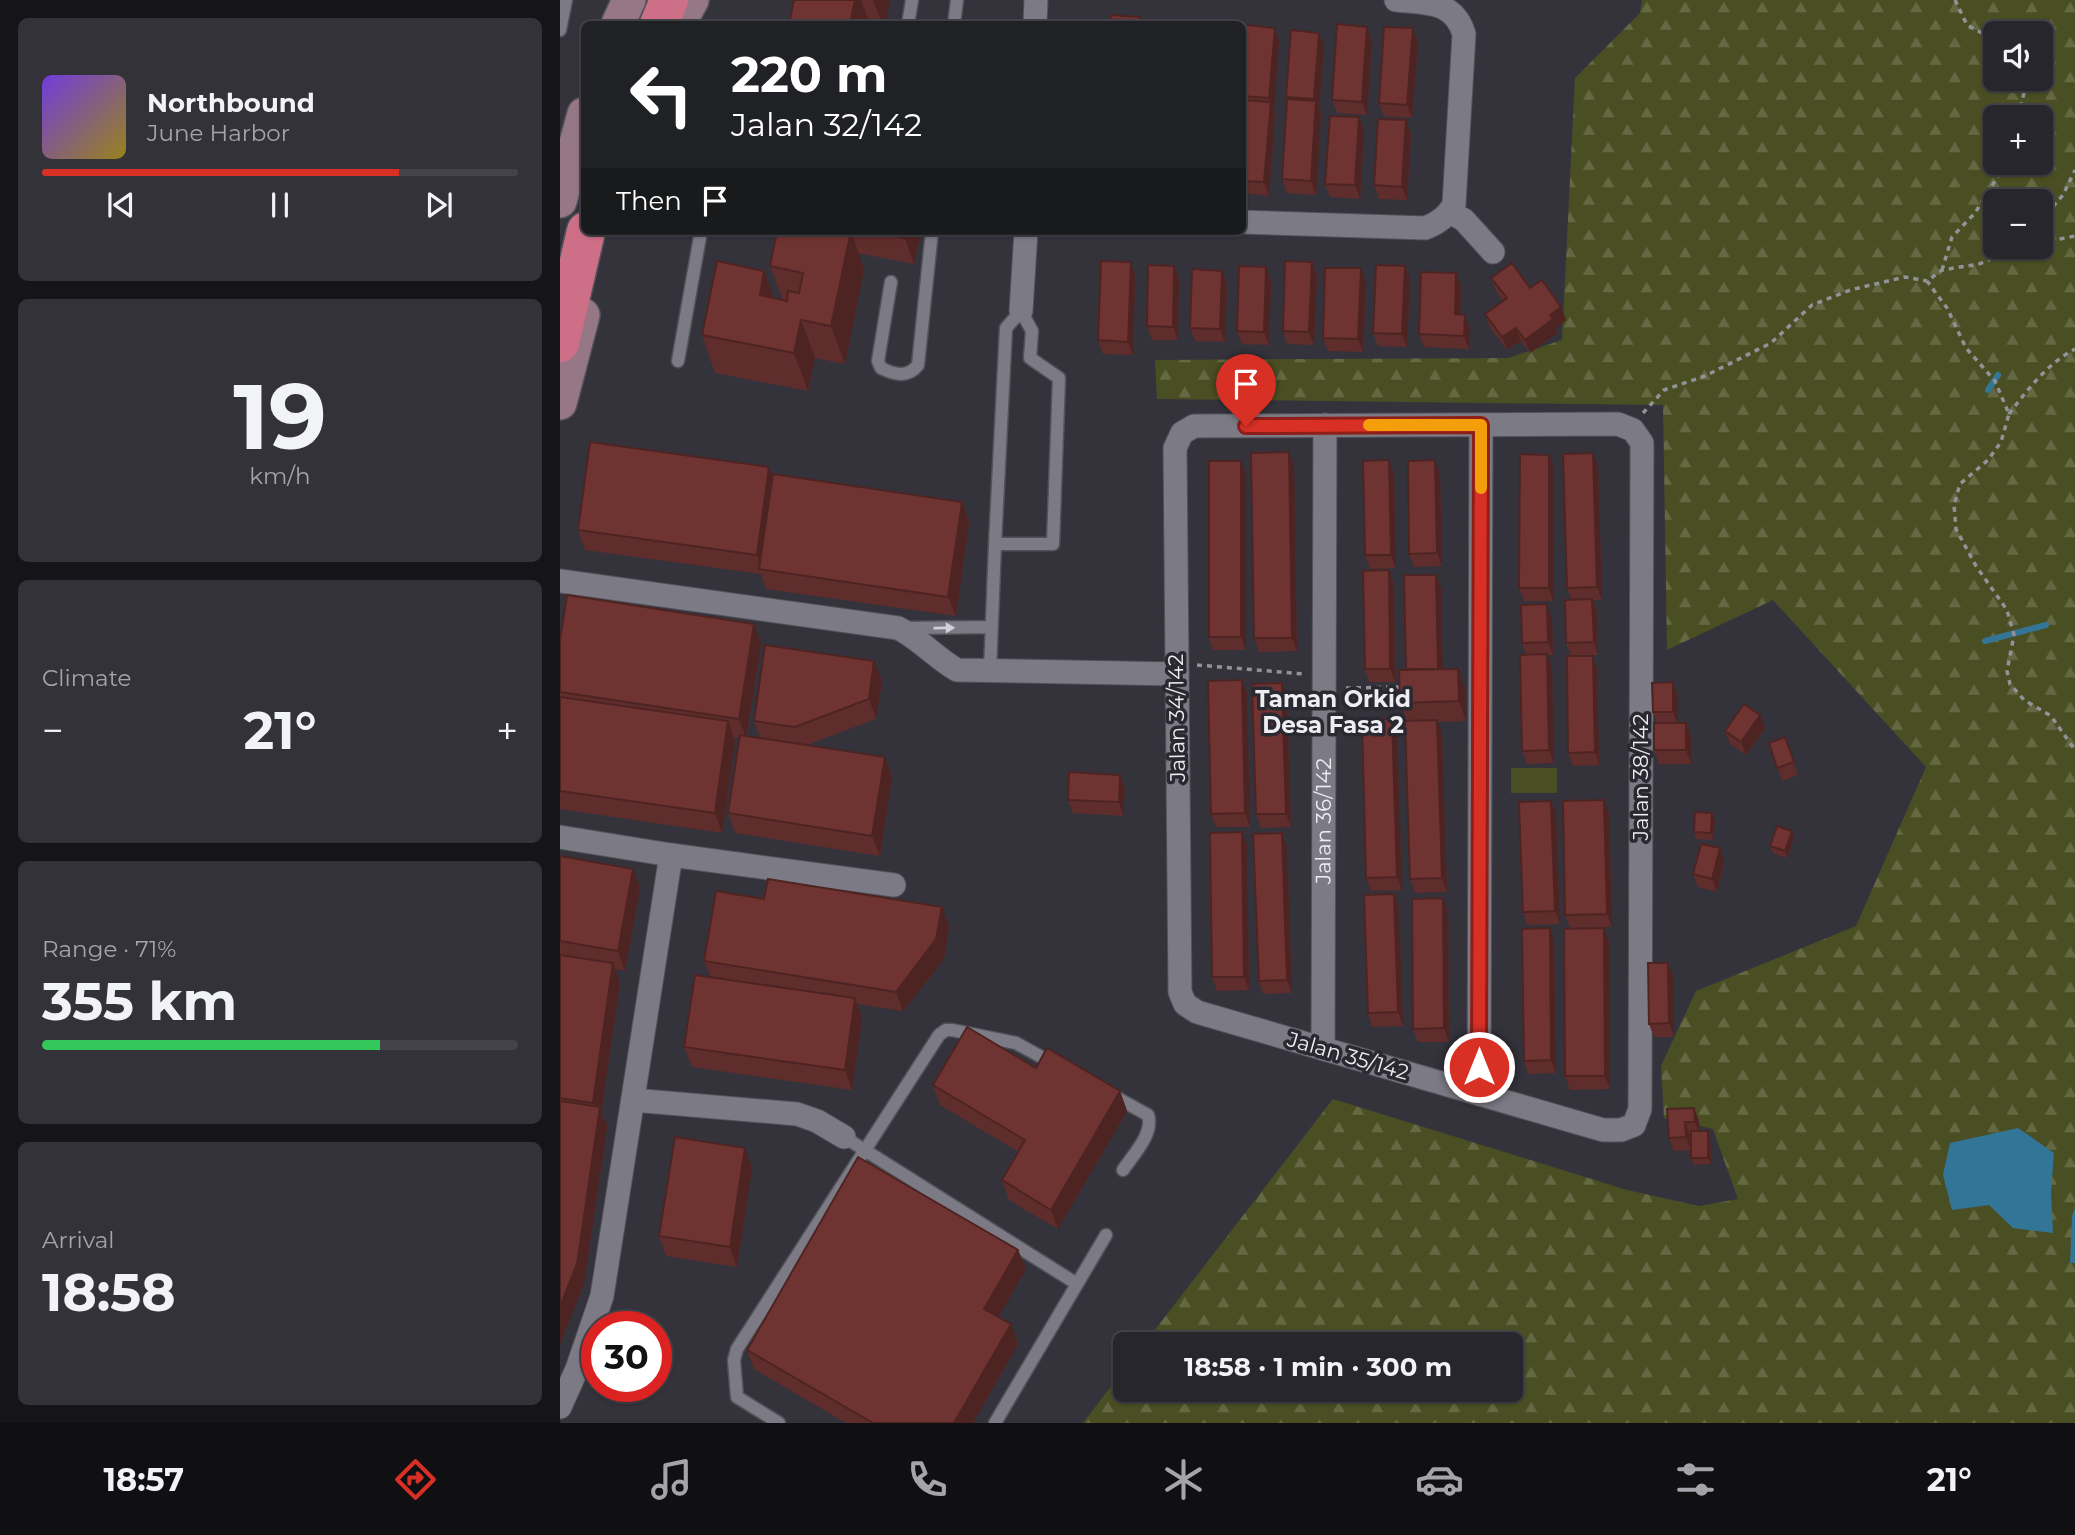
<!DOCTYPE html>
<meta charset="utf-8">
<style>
body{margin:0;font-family:Montserrat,sans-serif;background:#333239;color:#f1f3f6;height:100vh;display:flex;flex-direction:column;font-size:26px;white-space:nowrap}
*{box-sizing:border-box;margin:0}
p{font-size:23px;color:#a4a5aa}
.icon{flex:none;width:38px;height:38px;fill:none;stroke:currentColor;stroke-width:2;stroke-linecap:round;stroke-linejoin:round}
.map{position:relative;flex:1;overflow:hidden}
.side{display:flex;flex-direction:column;gap:18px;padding:18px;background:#151519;width:560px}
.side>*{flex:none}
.top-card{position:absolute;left:21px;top:21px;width:665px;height:214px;border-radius:10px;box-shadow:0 2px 5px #0004,0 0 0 2px #434349;background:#202124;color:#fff;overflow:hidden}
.controls{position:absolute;left:1423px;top:21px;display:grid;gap:14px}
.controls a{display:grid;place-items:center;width:70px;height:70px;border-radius:10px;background:#27262d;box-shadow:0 2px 5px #0004,0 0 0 2px #434349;font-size:35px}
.speed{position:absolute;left:21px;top:1311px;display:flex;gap:14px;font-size:35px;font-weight:700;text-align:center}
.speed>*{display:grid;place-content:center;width:91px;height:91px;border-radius:50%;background:#27262d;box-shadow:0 2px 5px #0004,0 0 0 2px #434349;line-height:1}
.speed .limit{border:10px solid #d22;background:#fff;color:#111}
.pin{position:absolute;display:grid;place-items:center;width:60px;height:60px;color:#fff;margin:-72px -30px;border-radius:50% 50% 50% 0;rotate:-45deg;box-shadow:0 0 7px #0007}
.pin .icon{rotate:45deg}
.me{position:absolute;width:77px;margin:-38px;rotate:0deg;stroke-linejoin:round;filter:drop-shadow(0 0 5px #0008)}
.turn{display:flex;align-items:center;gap:24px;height:147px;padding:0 35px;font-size:32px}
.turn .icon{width:91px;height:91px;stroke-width:2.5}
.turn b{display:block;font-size:49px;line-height:60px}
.then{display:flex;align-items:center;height:66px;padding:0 35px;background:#0003;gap:14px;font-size:26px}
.big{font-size:52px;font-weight:700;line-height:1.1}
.side .widget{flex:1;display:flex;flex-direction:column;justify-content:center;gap:10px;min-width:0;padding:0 24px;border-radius:10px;background:#333239}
.side .dial{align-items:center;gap:0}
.dial b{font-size:91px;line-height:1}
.song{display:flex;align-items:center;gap:21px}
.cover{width:84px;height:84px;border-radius:10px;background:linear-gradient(135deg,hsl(260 70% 55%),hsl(50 70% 35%))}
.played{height:7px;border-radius:4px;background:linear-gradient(90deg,#d93025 75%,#434349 75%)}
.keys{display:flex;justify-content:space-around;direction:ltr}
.heat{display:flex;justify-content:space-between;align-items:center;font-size:38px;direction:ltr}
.charge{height:10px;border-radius:5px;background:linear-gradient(90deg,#34c759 71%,#434349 0)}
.trip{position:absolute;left:553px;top:1332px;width:410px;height:70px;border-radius:10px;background:#27262d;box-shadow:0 2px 5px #0004,0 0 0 2px #434349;font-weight:700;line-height:70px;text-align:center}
.menu{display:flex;height:112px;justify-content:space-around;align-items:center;background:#100f12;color:#a4a5aa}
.menu .icon{width:49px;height:49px}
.menu .on{color:#d93025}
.menu b{font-size:32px;color:#f1f3f6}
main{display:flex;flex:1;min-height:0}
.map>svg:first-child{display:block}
</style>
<main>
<section class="side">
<div class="widget">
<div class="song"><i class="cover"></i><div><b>Northbound</b><p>June Harbor</p></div></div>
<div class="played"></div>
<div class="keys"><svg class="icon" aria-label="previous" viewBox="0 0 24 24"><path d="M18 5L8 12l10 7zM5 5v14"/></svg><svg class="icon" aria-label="pause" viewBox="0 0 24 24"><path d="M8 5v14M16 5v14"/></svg><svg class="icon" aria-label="next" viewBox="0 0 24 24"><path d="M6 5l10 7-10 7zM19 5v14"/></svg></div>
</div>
<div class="widget dial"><b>19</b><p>km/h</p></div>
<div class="widget"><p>Climate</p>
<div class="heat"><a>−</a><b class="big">21°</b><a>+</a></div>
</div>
<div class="widget"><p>Range · 71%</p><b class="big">355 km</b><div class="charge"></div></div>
<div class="widget"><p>Arrival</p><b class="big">18:58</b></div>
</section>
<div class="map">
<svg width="1515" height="1423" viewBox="0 0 1515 1423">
<defs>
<pattern id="forest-firs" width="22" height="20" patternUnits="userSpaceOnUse" patternTransform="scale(1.75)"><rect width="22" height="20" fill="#4a4f23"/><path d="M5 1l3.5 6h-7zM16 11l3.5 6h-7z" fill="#646943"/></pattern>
</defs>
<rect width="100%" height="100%" fill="#34333c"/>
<path fill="url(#forest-firs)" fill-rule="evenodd" d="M1082,0H1515V1423H523L565,1368V1390H950V1344H584L773,1099L1067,1190L1139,1206L1178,1199L1153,1129L1104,1118L1101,1066L1136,991L1296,926L1366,767L1213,600L1107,650L1103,405L597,399L595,360L948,358L1002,340L1015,78L1080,13ZM1435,33H1480V79H1435ZM1435,117H1480V163H1435ZM1435,201H1480V247H1435Z"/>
<path fill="#4a4f23" d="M951,768H997V793H951Z"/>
<path fill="#337597" d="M1458,1128L1494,1153L1491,1192L1493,1233L1453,1228L1429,1205L1392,1210L1383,1175L1390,1143Z
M1515,1208V1263H1510L1512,1216Z"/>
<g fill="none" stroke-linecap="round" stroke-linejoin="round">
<path stroke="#337597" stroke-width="6" d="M1428,390L1438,375
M1425,641L1486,625"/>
<g stroke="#525259" stroke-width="15">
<path id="lane" d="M348,24L352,0
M394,24L397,0
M0,30L6,0
M331,282L318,361L321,368C335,375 348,378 358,365L372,231
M461,311L472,331L470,358L499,378L493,544H435L446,328Z
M118,361L141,231
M345,628L430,627
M430,671L435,544
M550,1094L588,1115C594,1134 573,1155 563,1170
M284,1137L517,1284
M219,1423L177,1397L174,1360L177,1349L379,1035L386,1030H392L456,1043L494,1064
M435,1423L546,1235"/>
</g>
<g stroke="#525259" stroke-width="25">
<g id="street">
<path d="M475,24L476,0"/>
<path d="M890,212L904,220L933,252"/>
<path d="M682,222L865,228C877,224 889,215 894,204L904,34C894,0 865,3 836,0"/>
<path d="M461,311L466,231"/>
<path d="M1058,424L1073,430L1082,443L1080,1109L1074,1125L1061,1130H1043L637,1012L625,1004L620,992L615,448L622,433L634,426Z"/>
<path d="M0,581L338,628C360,639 376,658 397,670L617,674"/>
<path d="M0,837L111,855L334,885"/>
<path id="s1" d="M763,1049L765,425"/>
<path d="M919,1094L921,425"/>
<path d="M73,1100L237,1114L257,1121L284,1137"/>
<path d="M0,1407L17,1369L42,1296L111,855"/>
</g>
</g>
<g stroke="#525259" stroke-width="36">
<path id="secondary" d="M58,24L69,0
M119,24L132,0
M0,201L24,114
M0,403L23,315"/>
</g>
<g stroke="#525259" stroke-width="41">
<path id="highway" d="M99,24L109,0
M0,343L26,231"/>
</g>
<path stroke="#939299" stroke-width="3.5" stroke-dasharray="5 5" stroke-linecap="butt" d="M1395,0L1407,25L1435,40
M1458,117L1465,89L1462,79
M1480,222L1503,195L1515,170
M1480,243L1515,236
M1460,247L1419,264L1382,270L1367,281L1387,308L1406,348L1435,381L1449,414L1441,442L1428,460L1400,484L1394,505L1396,529L1416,566L1447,610L1454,635L1447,671L1450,684L1464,700L1491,716L1515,750
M1382,270L1392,237L1415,213L1446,163
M1083,413L1104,390L1145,376L1211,343L1252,305L1290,290L1345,277L1367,281
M1449,414C1468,389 1487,364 1515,349
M637,665L744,674
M786,688L841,687"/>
<use href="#lane" stroke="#7c7b85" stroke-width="12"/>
<use href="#street" stroke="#7c7b85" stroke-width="23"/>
<use href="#secondary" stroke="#957786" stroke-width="33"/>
<use href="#highway" stroke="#ce6f88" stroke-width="38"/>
</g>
<path fill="#5f2d2b" d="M234,0H330L325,24H229Z
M715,28L719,41L714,111L715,115L709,196L682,193V72Z
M759,33L764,46L759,109L761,114L756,195L727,193L722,179L727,99L726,97Z
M812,40L807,115L777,113L772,100Z
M858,42L852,118L824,116L819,103Z
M799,117L804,131L800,199L770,197L765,184Z
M851,134L847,200L819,199L814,185Z
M217,231H361L354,264L298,253L304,269L285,364L255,358L248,391L155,373L142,335L204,271L214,298L223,300L210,266Z
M752,262L757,275L754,345L727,344L723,331Z
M614,266L619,279L618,340H592L587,326Z
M845,266L850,279L847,347L818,346L813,333Z
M706,267L711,281L709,345L682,344L677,331Z
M662,271L667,284L665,342L635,341L630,328Z
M896,273L901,286L900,315L910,328L909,349L864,347L859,334Z
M575,275L573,355L543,354L538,340Z
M931,278L970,288L1001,307L1006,320L996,328L997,333L970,353L961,341L947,350L930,327L925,314L943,301L936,291Z
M806,282L803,352L768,351L763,338Z
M729,452L734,465L737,651L699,652L694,638Z
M1033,453L1038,466L1042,600H1033L1037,612L1038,655L1011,656L1006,643L1011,599L1007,588Z
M989,455L994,468L993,601H964L959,588Z
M875,460L880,474L882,566L854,567L849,554Z
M686,474V650H653L649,637Z
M834,474L836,568L810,569L805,555Z
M213,477L402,502L409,522L396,616L206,589L201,574L25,550L18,530Z
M829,570L834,584L835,682H809L805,669Z
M876,575L881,588L882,669L905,689L906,721L877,722L882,733L887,892L855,893L850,879L847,721L840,703Z
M992,618L993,655H987L992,667L994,763L967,764L962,751L966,655L962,643Z
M0,641L201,643L187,736L200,738L194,721L314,661L322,681L316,719L247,745L325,757L332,777L320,856L175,833L168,813L180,738L173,737L175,741L162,833L0,809Z
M1037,669L1039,765L1013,766L1008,753Z
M682,680L687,694L690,827H656L651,814Z
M1113,682L1118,696V723H1126L1131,736V764H1099L1094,750L1097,723L1093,712Z
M727,696L731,827L701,828L696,814Z
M1200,715L1205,728L1186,755L1170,744L1165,731Z
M832,719L837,732L842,890L811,891L806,878Z
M1225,737L1238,775L1222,781L1209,743Z
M565,788L563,816L513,813L508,800Z
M991,801L996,814L1000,924L967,925L963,912Z
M1049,813L1052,927L1010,928L1005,915Z
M1152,813L1155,820L1153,840L1136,839L1134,832Z
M682,832L687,845L689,990L657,991L652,977Z
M1234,837L1227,858L1213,853L1210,846Z
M727,846L732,993L703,994L699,981Z
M1160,848L1164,862L1157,892L1138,887L1133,874Z
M0,856L73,869L80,888L65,971L55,969L60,983L41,1112L47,1127L24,1283L0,1344Z
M834,894L839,908L843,1026L812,1027L808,1013Z
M888,911L889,1042H858L853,1029Z
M389,927L384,959L343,1011L297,1004L302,1018L292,1090L132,1067L124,1047L151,978L144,961Z
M990,928L994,942L996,1073L968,1074L964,1061Z
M1049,942L1050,1089L1010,1090L1005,1076Z
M1108,963L1113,976L1114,1037H1094L1089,1024Z
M476,1068L560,1091L567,1111L498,1229L449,1200L442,1180L459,1152L380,1105L373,1085Z
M1134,1108L1139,1121L1140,1131H1148L1150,1138L1151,1164L1134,1165L1131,1158V1135H1130L1131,1150L1114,1151L1109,1138Z
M192,1168L177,1267L106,1256L99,1236Z
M458,1250L466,1269L438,1317L451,1324L458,1344L413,1423H286L194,1369L187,1350Z"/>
<path fill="#4e2423" d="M295,0H301L310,24H290Z
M313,0H330L325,24H322Z
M807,27L812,40L807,115L802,102Z
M715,28L719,41L714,111L709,98Z
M853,28L858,42L852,118L847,105Z
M759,33L764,46L759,109L761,114L756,195L751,181L756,104L754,99Z
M711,102L715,115L709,196L704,182Z
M799,117L804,131L800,199L795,185Z
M846,120L851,134L847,200L842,187Z
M291,231L304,269L285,364L271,326Z
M346,231H361L354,264L345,238Z
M571,262L575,275L573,355L568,342Z
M752,262L757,275L754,345L749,332Z
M614,266L619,279L618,340L613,327Z
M845,266L850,279L847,347L842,334Z
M706,267L711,281L709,345L704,332Z
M801,268L806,282L803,352L798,339Z
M204,271L218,309L200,295Z
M662,271L667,284L665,342L660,329Z
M896,273L901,286L900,328L895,314Z
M1001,307L1006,320L996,328L997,333L970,353L965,340L990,315Z
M905,315L910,328L909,349L904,336Z
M241,320L255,358L248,391L234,353Z
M956,328L961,341L947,350L942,337Z
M729,452L734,465L737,651L732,638Z
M1033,453L1038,466L1042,600L1037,587Z
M989,455L994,468L993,601L989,588Z
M829,460L834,474L836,568L831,555Z
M875,460L880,474L882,566L877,553Z
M681,461L686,474V650L681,637Z
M209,467L217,487L202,569L197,555Z
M402,502L409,522L396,616L388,597Z
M829,570L834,584L835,682L830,669Z
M876,575L881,588L883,682L878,669Z
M1032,599L1037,612L1038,655L1034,642Z
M987,604L992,618L993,655L988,642Z
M194,624L201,643L186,739L179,719Z
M987,654L992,667L994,763L989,750Z
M1033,656L1037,669L1039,765L1035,752Z
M314,661L322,681L316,719L309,699Z
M898,669L905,689L906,721L899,701Z
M682,680L687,694L690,827L685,813Z
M1113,682L1118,696V725L1113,712Z
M722,683L727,696L731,827L726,814Z
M1200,715L1205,728L1186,755L1181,742Z
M832,719L837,732L842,890L837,877Z
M877,720L882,733L887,892L882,878Z
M168,721L175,741L162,833L155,813Z
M1126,723L1131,736V764L1126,750Z
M325,757L332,777L320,856L312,836Z
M560,775L565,788L563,816L559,802Z
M1044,800L1049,813L1052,927L1047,914Z
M991,801L996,814L1000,924L995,911Z
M1152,813L1155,820L1153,840L1151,833Z
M1232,831L1234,837L1227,858L1225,851Z
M682,832L687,845L689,990L684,977Z
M722,833L727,846L732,993L727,980Z
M1160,848L1164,862L1157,892L1152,879Z
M73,869L80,888L65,971L58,951Z
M834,894L839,908L843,1026L838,1012Z
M883,898L888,911L889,1042L884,1028Z
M382,907L389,927L384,959L343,1011L336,992Z
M990,928L994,942L996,1073L991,1060Z
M1044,928L1049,942L1050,1089L1045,1076Z
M53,963L60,983L41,1112L47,1127L24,1283L0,1344V1306L38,1118L33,1103Z
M1108,963L1113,976L1114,1037L1109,1023Z
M295,998L302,1018L292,1090L285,1070Z
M560,1091L567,1111L498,1229L491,1210Z
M1134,1108L1139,1121L1140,1135L1135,1122Z
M1125,1122L1130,1135L1131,1150L1126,1137Z
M1148,1131L1150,1138L1151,1164L1148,1158Z
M185,1148L192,1168L177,1267L170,1247Z
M458,1250L466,1269L432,1328L424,1309Z
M451,1324L458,1344L413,1423H394Z"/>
<path fill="#6f3432" stroke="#4e2423" stroke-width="2" d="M234,0H295L290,24H229Z
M551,15L580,17L579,24H550Z
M640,22L667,23V24H640Z
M777,24L807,27L802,102L772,100Z
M686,25L715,28L709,98L682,96V72Z
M824,27L853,28L847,105L819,103Z
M731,30L759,33L754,99L726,97Z
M727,99L756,101L751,181L722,179Z
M682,100L711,102L704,182L682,181Z
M770,116L799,117L795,185L765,184Z
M818,119L846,120L842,187L814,185Z
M217,231H291L271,326L241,320L234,353L142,335L157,261L204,271L200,295L227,301L228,291L239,293L243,273L210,266Z
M310,231H346L345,238Z
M541,261L571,262L568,342L538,340Z
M725,261L752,262L749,332L723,331Z
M952,263L970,288L982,280L1001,307L990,315L993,319L965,340L956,328L942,337L925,314L947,298L931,278Z
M588,265L614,266L613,327L587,326Z
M816,265L845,266L842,334L813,333Z
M679,266L706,267L704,332L677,331Z
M765,268H801L798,339L763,338Z
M632,269L662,271L660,329L630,328Z
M861,272L896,273L895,314L905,315L904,336L859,334Z
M30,442L209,467L197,555L18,530Z
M729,452L732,638H694L691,453Z
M1033,453L1037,587L1007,588L1003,454Z
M960,454L989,455V588H959Z
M829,460L831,555H805L803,461Z
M875,460L877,553L849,554L848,461Z
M649,461H681V637H649Z
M213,474L402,502L388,597L199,569Z
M829,570L830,669H805L803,571Z
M844,575H876L878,669H846Z
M7,595L194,624L179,719L0,692V641Z
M1032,599L1034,642L1006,643L1005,600Z
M987,604L988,642L962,643L961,605Z
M205,645L314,661L309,699L235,727L194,721Z
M987,654L989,750L962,751L960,655Z
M1007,656H1033L1035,752L1008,753Z
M898,669L899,701L840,703L839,670Z
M682,680L685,813L651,814L648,681Z
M1113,682V712H1093L1092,683Z
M722,683L726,814H696L692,684Z
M0,697L168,721L155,813L0,791Z
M1184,704L1200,715L1181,742L1165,731Z
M832,719L837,877L806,878L802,720Z
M877,720L882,878L850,879L845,721Z
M1094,723H1126V750H1094Z
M180,735L325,757L312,836L168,813Z
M1225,737L1234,762L1217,768L1209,743Z
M509,772L560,775L559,802L508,800Z
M1044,800L1047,914L1005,915L1003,801Z
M991,801L995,911L963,912L959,802Z
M1135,812L1152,813L1151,833L1134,832Z
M1217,826L1232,831L1225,851L1210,846Z
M682,832L684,977H652L650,833Z
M722,833L727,980L699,981L693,834Z
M1141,844L1160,848L1152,879L1133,874Z
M0,856L73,869L58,951L0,941Z
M208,879L382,907L376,939L336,992L144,961L156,891L204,899Z
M834,894L838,1012L808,1013L804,895Z
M883,898L884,1028L853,1029L852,899Z
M990,928L991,1060L964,1061L962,929Z
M1044,928L1045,1076H1005L1004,929Z
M0,955L53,963L33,1103L0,1098Z
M1088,963H1108L1109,1023L1089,1024Z
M135,975L295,998L285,1070L124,1047Z
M407,1027L476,1068L487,1048L560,1091L491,1210L442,1180L465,1140L373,1085Z
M0,1101L40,1107L17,1264L0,1306Z
M1134,1108L1135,1122H1125L1126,1137L1109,1138L1107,1109Z
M1131,1131H1148V1158H1131Z
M115,1137L185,1148L170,1247L99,1236Z
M298,1157L458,1250L424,1309L451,1324L394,1423H313L187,1350Z"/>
<defs><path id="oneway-solid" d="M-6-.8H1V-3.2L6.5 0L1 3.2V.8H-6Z" transform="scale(1.75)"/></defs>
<use fill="#d1d0d7" href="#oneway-solid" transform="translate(384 628) rotate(-1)"/>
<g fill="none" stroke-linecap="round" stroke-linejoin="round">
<g stroke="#8d1f18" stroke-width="18">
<path id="route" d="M686,426L921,425L919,1067"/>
</g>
<use href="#route" stroke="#d93025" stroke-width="12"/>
<path stroke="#f59e0b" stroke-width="12" d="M809,425H921V488"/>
</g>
<g text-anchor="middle" stroke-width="7" stroke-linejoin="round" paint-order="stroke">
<g font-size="21" fill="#ededf2" stroke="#2a2932">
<text transform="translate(617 718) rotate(-91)" y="7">Jalan 34/142</text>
<text transform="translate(1081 777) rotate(-90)" y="7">Jalan 38/142</text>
<text dy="7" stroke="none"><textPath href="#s1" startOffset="228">Jalan 36/142</textPath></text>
<text transform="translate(788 1056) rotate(16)" y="7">Jalan 35/142</text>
</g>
<g font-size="23" font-weight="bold" fill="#ededf2" stroke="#2a2932">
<text x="773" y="707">Taman Orkid<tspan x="773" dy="26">Desa Fasa 2</tspan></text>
</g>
</g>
</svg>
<div class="controls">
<a><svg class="icon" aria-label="sound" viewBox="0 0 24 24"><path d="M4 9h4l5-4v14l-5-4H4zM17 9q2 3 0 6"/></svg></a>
<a>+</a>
<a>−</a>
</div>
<div class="speed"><div class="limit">30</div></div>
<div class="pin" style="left:686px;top:426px;background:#d93025"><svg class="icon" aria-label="arrive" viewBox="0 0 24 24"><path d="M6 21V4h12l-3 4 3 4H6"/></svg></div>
<svg class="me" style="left:919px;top:1067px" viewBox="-20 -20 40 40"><circle r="17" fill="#d93025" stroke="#fff" stroke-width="3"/><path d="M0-11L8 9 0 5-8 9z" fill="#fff"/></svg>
<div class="trip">18:58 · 1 min · 300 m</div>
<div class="top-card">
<div class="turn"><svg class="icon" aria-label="left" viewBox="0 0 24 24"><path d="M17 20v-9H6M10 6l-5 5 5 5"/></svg><div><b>220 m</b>Jalan 32/142</div></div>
<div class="then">Then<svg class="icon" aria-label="arrive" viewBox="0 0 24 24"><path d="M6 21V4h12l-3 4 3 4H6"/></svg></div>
</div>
</div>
</main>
<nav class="menu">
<b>18:57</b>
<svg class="icon on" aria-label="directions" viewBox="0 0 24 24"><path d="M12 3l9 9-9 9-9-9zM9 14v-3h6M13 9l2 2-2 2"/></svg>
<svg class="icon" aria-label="music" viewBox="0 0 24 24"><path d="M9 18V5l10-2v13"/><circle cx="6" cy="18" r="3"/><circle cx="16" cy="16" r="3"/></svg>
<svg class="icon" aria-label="phone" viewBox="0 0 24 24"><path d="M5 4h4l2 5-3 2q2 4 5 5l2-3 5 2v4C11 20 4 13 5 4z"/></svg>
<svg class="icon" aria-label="climate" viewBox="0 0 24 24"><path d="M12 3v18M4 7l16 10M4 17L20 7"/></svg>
<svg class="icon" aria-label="car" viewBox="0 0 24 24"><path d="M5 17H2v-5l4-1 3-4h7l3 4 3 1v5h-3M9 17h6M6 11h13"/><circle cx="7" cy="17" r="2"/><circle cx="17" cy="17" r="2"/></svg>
<svg class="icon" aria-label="filters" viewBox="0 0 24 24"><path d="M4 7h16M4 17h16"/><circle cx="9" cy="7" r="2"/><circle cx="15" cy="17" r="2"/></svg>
<b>21°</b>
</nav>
